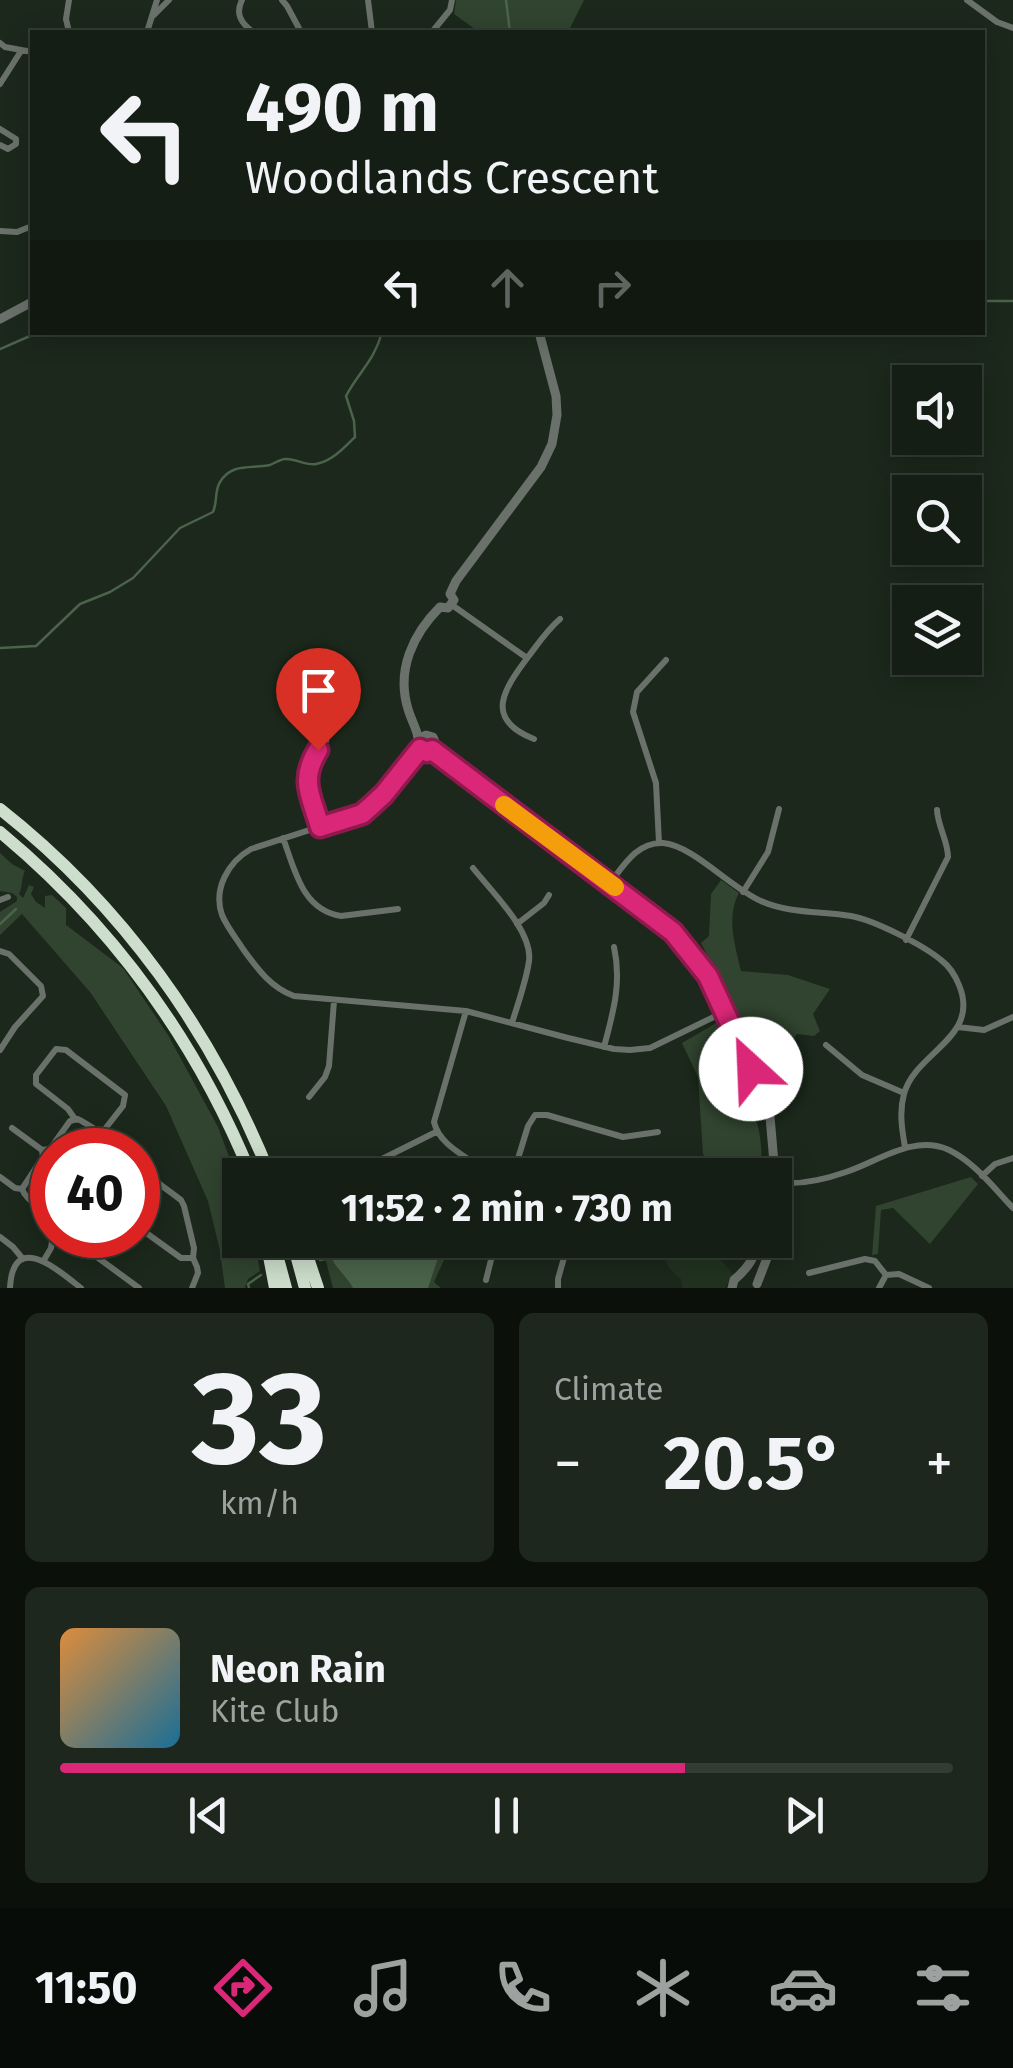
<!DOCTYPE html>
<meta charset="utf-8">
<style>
body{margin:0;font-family:"Fira Sans",sans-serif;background:#1d271d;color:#f1f3f6;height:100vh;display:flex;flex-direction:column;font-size:38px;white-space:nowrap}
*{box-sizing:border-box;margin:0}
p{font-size:32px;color:#9da2a0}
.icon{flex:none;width:55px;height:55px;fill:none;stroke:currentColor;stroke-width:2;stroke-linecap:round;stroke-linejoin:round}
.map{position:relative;height:1288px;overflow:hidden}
.drawer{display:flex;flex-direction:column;gap:25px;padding:25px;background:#0b100b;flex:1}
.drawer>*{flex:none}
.hud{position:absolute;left:30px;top:30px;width:955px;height:305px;border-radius:0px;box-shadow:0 5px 25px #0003,0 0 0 2px #333c34;background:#141e14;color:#f1f3f6;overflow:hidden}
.controls{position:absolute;left:892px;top:365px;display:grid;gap:20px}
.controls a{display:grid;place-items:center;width:90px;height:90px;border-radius:0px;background:#141e14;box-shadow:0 5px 25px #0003,0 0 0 2px #333c34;font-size:50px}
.speed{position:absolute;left:30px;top:1128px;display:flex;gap:20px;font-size:50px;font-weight:700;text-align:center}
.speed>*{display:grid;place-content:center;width:130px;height:130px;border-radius:50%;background:#141e14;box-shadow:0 5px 25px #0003,0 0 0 2px #333c34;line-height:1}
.speed .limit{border:15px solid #d22;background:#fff;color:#111}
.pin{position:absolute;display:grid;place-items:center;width:85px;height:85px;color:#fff;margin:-102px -42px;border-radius:50% 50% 50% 0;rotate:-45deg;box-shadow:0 0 10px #0007}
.pin .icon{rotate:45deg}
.me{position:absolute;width:110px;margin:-55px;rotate:335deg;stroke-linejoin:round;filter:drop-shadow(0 0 8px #0008)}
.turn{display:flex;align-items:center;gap:35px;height:210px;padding:0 50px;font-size:45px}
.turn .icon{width:130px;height:130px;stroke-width:2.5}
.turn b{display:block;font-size:70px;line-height:85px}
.lanes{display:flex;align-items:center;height:95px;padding:0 50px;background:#0003;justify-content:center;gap:50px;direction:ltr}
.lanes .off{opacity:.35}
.big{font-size:75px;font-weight:700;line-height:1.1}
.drawer .widget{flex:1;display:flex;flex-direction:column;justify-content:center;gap:15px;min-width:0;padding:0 35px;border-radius:15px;background:#1d271d}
.drawer .dial{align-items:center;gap:0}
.dial b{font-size:130px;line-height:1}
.song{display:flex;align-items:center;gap:30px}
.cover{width:120px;height:120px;border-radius:15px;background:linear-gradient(135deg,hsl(30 70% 55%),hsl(200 70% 35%))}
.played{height:10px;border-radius:5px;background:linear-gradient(90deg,#db2777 70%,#333c34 70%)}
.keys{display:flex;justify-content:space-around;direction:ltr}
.heat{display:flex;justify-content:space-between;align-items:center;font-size:55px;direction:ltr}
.drawer .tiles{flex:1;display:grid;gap:25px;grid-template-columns:1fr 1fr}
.widget:last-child{grid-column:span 2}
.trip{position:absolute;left:222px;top:1158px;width:570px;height:100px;border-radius:0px;background:#141e14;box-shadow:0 5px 25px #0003,0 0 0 2px #333c34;font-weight:700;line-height:100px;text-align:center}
.menu{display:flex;height:160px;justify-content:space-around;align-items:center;background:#080c08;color:#9da2a0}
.menu .icon{width:70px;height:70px}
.menu .on{color:#db2777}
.menu b{font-size:45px;color:#f1f3f6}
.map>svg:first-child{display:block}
</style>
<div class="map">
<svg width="1013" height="1288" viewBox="0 0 1013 1288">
<rect width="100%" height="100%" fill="#1b281b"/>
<path fill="#213220" d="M658,1240H691L707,1244L733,1274L725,1288H682L681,1279L670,1269L656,1241Z"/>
<path fill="#30442f" d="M456,0H584L568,32H479L454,14Z
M0,853L12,864L25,871C21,879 23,887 19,894L23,898L29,885L34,887L31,894L36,902L45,908V896L52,895L66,908V925L123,968L168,1035L218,1127L240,1186V1240H254L260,1271L248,1279L245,1288H225L220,1251L208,1201L166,1106L90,992L22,914L0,935V912L17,901V897L12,893L0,891Z
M721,880L739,893C726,917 735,945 741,971L788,975L830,989L813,1014L820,1031L814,1036L797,1034L767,1074L701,943L709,936L711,894Z
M718,1022C730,1050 776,1144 757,1170C751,1179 729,1175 719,1175L703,1154L698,1077L682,1043Z
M971,1177L978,1184L930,1244L893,1208L881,1210L878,1254L872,1255L876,1206Z
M338,1240H453L434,1282L441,1288H333L322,1246Z"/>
<path fill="#4b634a" d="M363,1240H444L428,1288H353C347,1276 334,1267 331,1256L353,1249Z"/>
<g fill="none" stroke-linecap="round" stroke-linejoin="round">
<path stroke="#4b634a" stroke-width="2.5" d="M506,0L510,32
M982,301H1013
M0,349L39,332
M0,648L36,646L80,604L110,592L133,578L180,528L213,512C218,501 214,492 220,482C232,462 252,469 270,465C272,464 282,459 285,459C295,458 306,466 316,464C332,461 344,448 355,437L354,421L346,396C359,371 374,362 382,332
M0,924L16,909
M320,1260L332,1258
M249,1288L248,1284L261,1275"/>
<path stroke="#6a716a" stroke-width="6" d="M69,0L66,19L69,32
M242,0C235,14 241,23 253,32
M282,0L287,6L301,32
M368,0L372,32
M967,0L997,22L1013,28
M153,16L169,0
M147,32L157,0
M432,32L450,10L452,0
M0,43L5,47L32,52
M0,84L21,51
M0,129L16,139V144L8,149L0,145
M0,231L17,232L32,226
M452,605L527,658
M534,739C483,719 504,689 528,657C538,644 547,630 560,619
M420,749L384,795L362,813L251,849C228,862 213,889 222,915C227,927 236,938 243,949C257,968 270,987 294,996L466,1011L568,1038L614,1049L630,1050L650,1048L724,1012
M320,827C310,792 297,771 326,741
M283,838C295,870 302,910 341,916L398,909
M659,843L656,783L633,712L637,692L666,660
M473,868C491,891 533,931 529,961C526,982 518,1003 512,1023
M610,883C624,865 637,842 663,843C692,845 731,888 761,901C790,914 821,911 851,916C874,920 923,945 941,960C949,966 955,975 959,985C981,1038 915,1052 904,1094C899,1112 902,1130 905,1147
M743,892L768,852L779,809
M0,900L8,897
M517,924L544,903L549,895
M906,940L948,857C948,841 938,827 937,810
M0,951L9,954L41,986L43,996L15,1027L0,1050
M466,1011L434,1122C440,1148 472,1158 490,1175
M958,1027L984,1030L1013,1017
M826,1045L862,1075L904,1093
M604,1047C613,1013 622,983 614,947
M309,1097L325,1077L329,1066L334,1001
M75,1119L68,1109L36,1084V1075L56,1049L66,1050L125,1095L123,1106L101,1134
M12,1128L42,1150
M50,1149L70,1121L78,1119C92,1127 107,1135 114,1150
M43,1157L51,1156L50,1149L42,1150L43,1157L22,1189C27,1203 45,1207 52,1220
M138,1168L181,1200L184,1206L194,1248L193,1258L197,1267L198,1273L192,1288
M364,1175L378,1161L436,1132
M513,1175L528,1126L535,1115H547L623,1137L658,1132
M982,1176L995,1164L1013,1158
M0,1177L15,1188L22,1189
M785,1183C807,1184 826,1179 846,1172C879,1161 914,1134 949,1150C974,1162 994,1188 1013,1208
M138,1227L181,1258H193
M67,1235L139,1288
M0,1237L13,1247L23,1259
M591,1240L605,1242L618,1240
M44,1260L51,1248L53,1235
M809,1273L865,1259L875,1261L886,1275L899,1274L929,1288
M486,1280L496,1240
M10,1288C13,1230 58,1270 81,1288
M558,1288V1279L569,1240
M879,1288L886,1275"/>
<path stroke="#6a716a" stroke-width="9" d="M0,319L32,302
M450,594L456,581L541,467L552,444L557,415L556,396L539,332
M440,607L448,608L454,600L450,594
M420,738L426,735L433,737L436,744L432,751
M432,751L661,921L683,943L707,976L763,1095L770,1117L775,1174
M432,751L425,752L418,747C420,733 412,723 408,709C396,670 413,634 440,607
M773,1174L781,1176L785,1183L781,1192L775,1237
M757,1284L774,1240
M732,1288L734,1280C748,1268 754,1259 759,1240"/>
<path stroke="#cddecc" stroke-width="12" d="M0,809C122,905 212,1031 270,1175
M0,832C112,925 196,1040 251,1175
M273,1240L286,1288
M292,1240L305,1288
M302,1240L318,1288
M268,1251L275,1288"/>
</g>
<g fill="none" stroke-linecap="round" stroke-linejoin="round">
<g stroke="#8e194d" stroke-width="25">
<path id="route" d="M318,750C299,781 311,795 320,827L362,814L370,807L384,794L420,749L427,752L432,750L673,932L708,976L751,1069"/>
</g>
<use href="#route" stroke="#db2777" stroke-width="18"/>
<path stroke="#f59e0b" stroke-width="18" d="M504,805L615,887"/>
</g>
</svg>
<div class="controls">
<a><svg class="icon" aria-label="sound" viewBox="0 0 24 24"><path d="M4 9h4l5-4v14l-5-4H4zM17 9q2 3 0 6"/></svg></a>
<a><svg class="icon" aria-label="search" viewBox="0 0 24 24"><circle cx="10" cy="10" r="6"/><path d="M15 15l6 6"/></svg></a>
<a><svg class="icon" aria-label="layers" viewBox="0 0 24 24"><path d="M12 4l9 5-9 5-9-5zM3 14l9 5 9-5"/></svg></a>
</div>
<div class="speed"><div class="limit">40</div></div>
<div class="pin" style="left:318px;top:750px;background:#d93025"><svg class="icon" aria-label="arrive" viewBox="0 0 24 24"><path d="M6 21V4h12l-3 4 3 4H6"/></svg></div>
<svg class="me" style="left:751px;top:1069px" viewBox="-20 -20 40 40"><circle r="19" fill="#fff"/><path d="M0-13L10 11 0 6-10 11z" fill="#db2777"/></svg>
<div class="trip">11:52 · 2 min · 730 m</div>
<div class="hud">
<div class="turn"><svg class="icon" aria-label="left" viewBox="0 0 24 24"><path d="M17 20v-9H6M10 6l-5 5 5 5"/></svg><div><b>490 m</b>Woodlands Crescent</div></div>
<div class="lanes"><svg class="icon" aria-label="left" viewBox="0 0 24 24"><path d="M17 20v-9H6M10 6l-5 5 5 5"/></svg><svg class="icon off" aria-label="ahead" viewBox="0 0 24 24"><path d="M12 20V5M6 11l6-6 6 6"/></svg><svg class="icon off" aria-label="right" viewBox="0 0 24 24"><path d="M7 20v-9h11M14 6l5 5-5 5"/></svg></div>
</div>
</div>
<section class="drawer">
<div class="tiles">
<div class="widget dial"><b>33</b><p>km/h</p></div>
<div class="widget"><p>Climate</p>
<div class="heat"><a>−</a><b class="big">20.5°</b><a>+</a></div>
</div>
<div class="widget">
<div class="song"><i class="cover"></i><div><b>Neon Rain</b><p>Kite Club</p></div></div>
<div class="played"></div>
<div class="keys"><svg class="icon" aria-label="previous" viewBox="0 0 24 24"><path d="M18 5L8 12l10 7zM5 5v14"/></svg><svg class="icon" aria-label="pause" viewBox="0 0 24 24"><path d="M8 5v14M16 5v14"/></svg><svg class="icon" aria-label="next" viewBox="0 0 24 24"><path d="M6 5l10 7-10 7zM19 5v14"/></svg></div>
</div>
</div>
</section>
<nav class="menu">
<b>11:50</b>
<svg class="icon on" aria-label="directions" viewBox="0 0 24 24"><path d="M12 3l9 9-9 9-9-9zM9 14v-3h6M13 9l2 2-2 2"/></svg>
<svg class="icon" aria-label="music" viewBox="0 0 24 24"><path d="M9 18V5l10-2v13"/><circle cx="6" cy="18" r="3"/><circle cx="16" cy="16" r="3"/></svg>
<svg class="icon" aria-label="phone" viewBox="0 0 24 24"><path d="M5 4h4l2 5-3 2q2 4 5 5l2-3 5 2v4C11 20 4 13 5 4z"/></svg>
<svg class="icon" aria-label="climate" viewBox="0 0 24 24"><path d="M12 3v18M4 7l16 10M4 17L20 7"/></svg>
<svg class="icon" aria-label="car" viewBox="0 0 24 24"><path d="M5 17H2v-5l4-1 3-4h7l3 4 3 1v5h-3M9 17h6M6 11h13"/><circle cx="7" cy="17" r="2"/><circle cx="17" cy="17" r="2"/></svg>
<svg class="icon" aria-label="filters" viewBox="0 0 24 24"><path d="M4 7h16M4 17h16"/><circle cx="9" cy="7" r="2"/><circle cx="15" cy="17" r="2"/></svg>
</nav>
